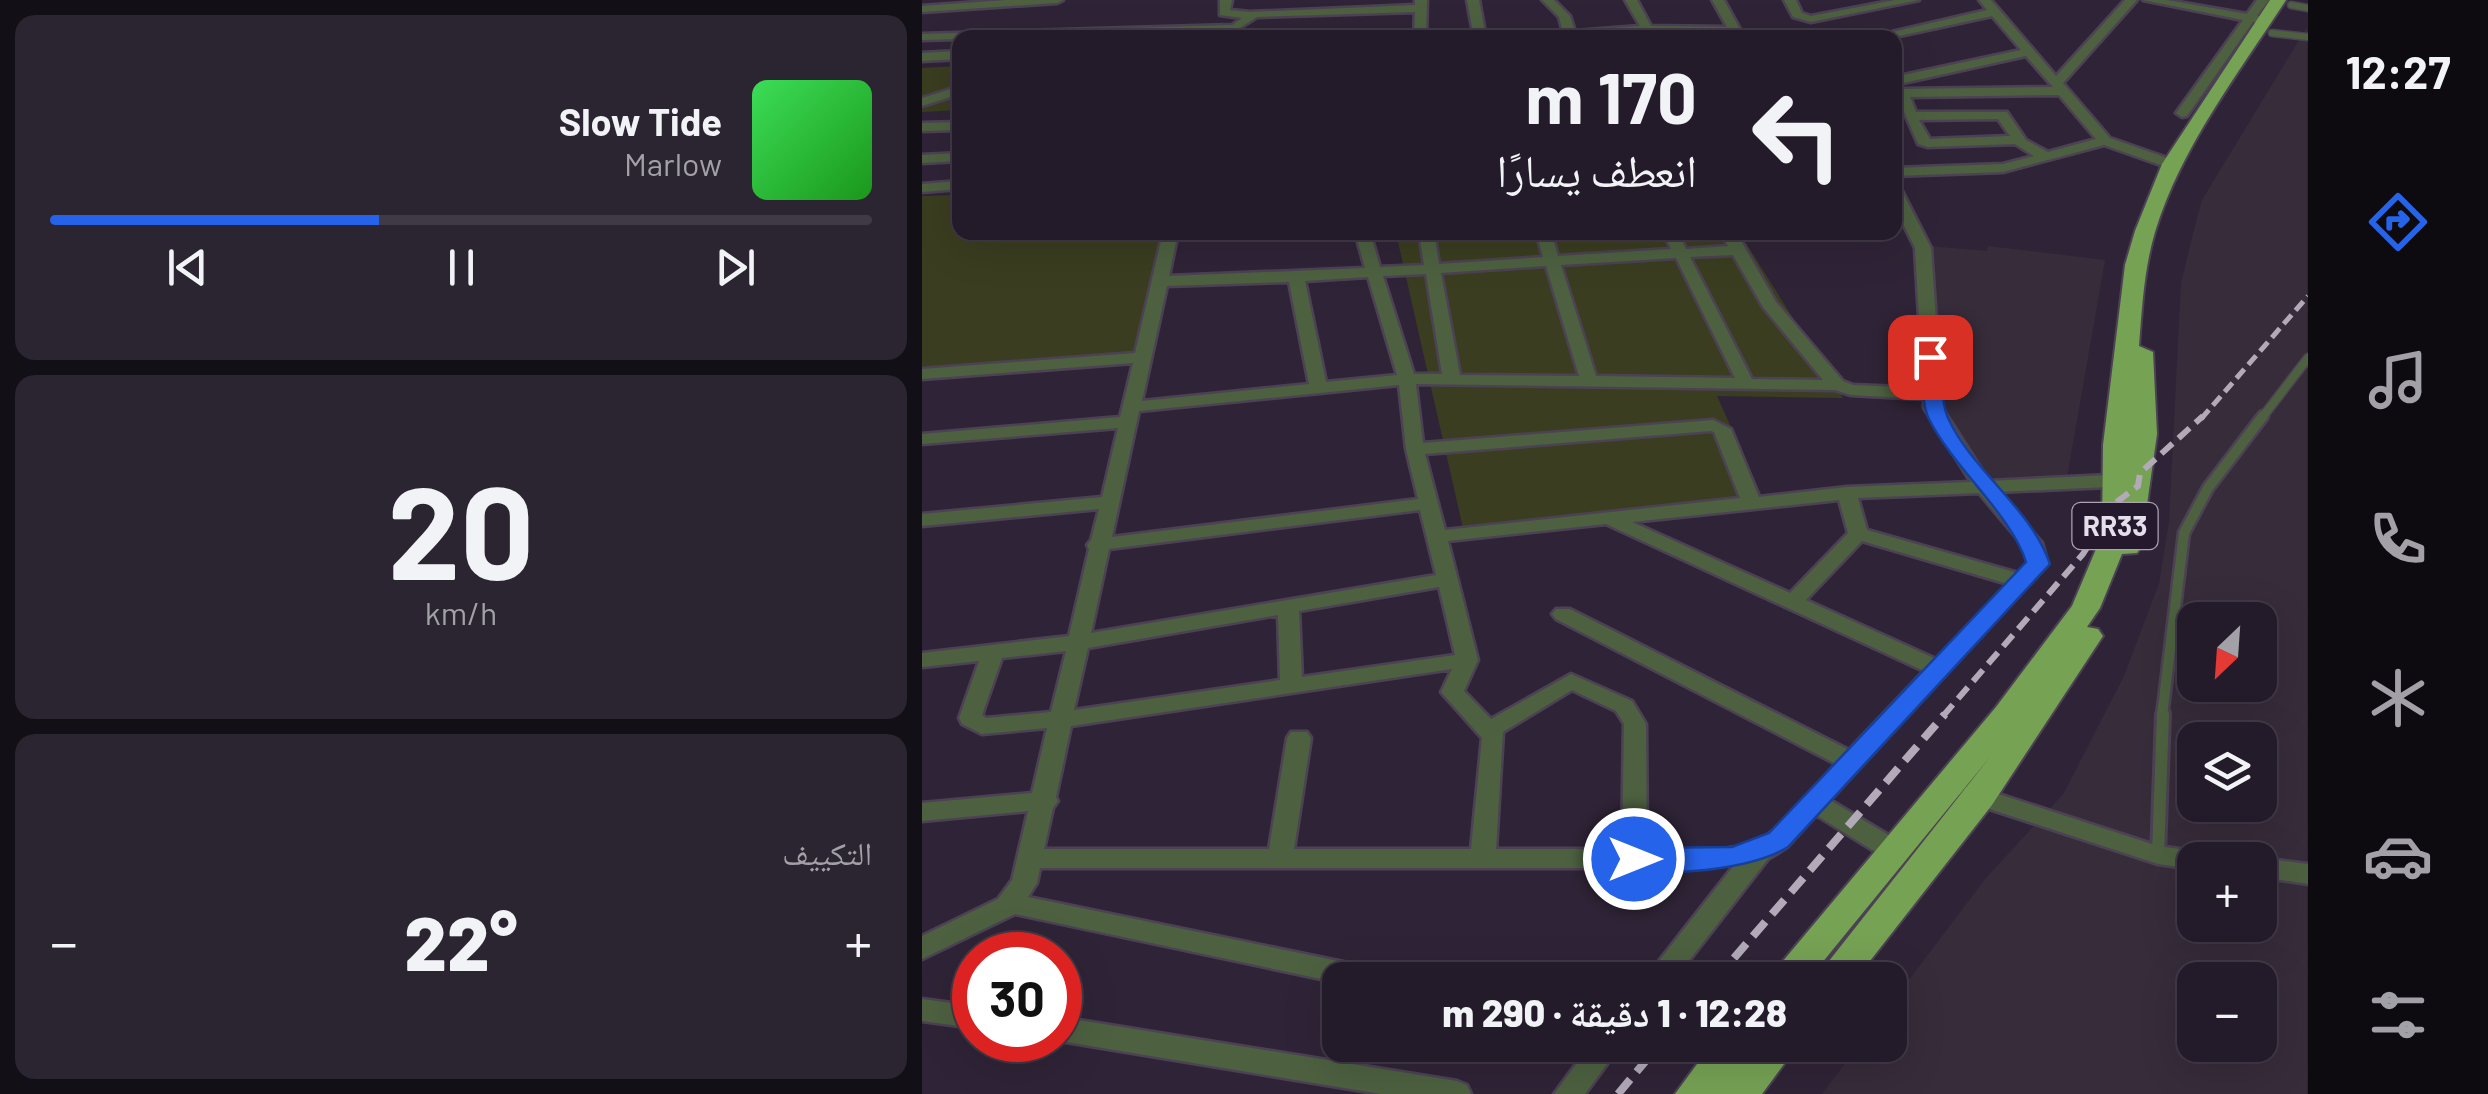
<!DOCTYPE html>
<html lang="ar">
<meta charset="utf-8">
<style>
body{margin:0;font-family:Barlow,"Noto Naskh Arabic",sans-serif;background:#2b2431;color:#f1f3f6;direction:rtl;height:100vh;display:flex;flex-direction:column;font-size:38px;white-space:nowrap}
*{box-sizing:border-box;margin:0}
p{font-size:32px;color:#a3a1a8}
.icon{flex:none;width:55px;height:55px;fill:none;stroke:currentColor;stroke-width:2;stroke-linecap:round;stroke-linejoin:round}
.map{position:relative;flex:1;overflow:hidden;direction:ltr}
.panel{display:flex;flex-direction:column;gap:15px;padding:15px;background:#130f17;width:922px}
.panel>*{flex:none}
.top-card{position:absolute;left:30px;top:30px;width:950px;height:210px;border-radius:20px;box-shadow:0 10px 40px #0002,0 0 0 2px #403946;direction:rtl;background:#231b29;color:#f1f3f6;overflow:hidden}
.needle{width:65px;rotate:205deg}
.tools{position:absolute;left:1255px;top:602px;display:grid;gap:20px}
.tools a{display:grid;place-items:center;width:100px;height:100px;border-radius:20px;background:#231b29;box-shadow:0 10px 40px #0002,0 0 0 2px #403946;font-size:50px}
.speed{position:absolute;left:30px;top:932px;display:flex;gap:20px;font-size:50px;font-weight:700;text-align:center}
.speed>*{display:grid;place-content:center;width:130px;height:130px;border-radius:50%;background:#231b29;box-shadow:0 10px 40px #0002,0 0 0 2px #403946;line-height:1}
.speed .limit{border:15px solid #d22;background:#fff;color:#111}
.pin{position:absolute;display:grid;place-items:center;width:85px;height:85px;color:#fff;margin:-42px;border-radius:20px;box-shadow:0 5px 15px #0006}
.me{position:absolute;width:110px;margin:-55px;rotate:90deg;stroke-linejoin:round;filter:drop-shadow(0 0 8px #0008)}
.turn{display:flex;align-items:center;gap:35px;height:210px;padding:0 40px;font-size:45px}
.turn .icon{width:130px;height:130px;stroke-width:2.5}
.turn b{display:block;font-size:70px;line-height:85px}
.big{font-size:75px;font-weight:800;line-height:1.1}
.panel .widget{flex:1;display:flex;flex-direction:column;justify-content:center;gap:15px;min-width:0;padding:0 35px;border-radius:20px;background:#2b2431}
.panel .dial{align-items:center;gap:0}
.dial b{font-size:130px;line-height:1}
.song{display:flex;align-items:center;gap:30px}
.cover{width:120px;height:120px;border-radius:15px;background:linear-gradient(135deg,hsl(130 70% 55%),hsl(120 70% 35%))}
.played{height:10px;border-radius:5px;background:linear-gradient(90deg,#2563eb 40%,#403946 40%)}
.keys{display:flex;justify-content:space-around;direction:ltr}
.heat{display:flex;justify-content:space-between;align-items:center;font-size:55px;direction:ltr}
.trip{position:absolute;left:400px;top:962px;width:585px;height:100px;border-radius:20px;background:#231b29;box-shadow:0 10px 40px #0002,0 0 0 2px #403946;font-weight:800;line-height:100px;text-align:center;direction:rtl}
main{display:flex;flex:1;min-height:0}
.tabs{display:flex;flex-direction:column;width:180px;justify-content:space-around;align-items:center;background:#0e0b10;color:#a3a1a8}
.tabs .icon{width:70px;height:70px}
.tabs .current{color:#2563eb}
.tabs b{font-size:45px;color:#f1f3f6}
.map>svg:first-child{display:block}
</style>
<main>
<nav class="tabs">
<b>12:27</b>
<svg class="icon current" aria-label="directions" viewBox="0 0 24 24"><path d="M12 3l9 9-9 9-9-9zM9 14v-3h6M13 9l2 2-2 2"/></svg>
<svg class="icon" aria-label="music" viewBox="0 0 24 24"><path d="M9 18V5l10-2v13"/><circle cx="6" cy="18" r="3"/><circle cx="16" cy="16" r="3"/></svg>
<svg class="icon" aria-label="phone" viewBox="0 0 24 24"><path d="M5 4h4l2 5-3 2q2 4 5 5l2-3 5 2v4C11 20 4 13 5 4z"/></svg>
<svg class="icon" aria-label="climate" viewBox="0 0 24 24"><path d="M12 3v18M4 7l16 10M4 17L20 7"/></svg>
<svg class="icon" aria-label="car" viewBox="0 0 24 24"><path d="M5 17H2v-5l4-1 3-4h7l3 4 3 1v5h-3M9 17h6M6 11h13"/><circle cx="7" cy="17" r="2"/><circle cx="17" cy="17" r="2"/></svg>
<svg class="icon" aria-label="filters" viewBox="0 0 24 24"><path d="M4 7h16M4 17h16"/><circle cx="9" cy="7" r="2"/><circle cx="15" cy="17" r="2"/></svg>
</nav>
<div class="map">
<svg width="1386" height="1094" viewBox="0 0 1386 1094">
<rect width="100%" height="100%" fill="#2f2437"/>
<path fill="#372c3a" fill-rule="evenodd" d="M1385,27V1094H900L937,1045H968V1005L1064,878L1142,793L1202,676L1237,584L1247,522L1259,283L1275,218L1280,200ZM1272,620H1338V685H1272ZM1272,740H1338V805H1272ZM1272,860H1338V925H1272ZM1272,980H1338V1045H1272Z
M994,245L1065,251L1066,246L1183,260L1145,477L1054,485L998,406L1003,395Z"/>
<path fill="#3b3d20" d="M37,66V110L0,112V68Z
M37,195L38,232L248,233L215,360L0,371V196Z
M784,232L824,243L921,398L795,396L843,503L541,528L474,233Z"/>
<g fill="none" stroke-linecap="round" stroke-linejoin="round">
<g stroke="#4c4254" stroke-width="9">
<path id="service-far3" d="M1369,5L1386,8
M1350,33L1386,37"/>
</g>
<g stroke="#4c4254" stroke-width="11">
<path id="service-far2" d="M1339,419L1386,358"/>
</g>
<g stroke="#4c4254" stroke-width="15">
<path id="service-far1" d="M1240,716L1262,533L1286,488L1341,416"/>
</g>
<g stroke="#4c4254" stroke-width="18">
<path id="service" d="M1236,855L1241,714"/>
</g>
<g stroke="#4c4254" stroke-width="5">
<path id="minor" d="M85,0H141L135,3L0,12V6Z
M298,0H310L308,10L328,12L493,5V0H505L504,38H492L493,12L335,17L313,31L0,40V34L310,25L320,18L298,15Z
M545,0H557L564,38H552Z
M620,0H632L648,16L653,31L718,26L703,0H715L729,26L805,27L790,0H802L819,31L813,34L733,33L734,38H724L721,32L611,38L641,32L637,17Z
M862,0H874L880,13L889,16L973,0H997L889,22L871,17Z
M1057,0H1069L1134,76L1203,0H1215L1141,83L1188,138L1254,161V167H1244L1182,145L1081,172L972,176V168L1081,164L1112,156L1093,144L1006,147L996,144L974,93L980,89L1131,87L1104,56L972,85V77L1099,50L1070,16L968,38H944L1065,10ZM1137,95L1174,139L1126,152L1104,140L1085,112H994L988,97ZM1076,119L1088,136L1008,139L997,120Z
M1221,0H1245L1325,14L1335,0H1347L1335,16L1342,18V22H1331L1265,116L1260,117L1254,113L1321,20Z
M38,51V59L0,61V53Z
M38,86V94L0,106V98Z
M38,122V130L0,131V123Z
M38,153V161L0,163V155Z
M38,181V189L0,192V184Z
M972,185L979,189L1009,248L1020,408L1067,481L1208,474L1217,480L1208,486L1076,492L1120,543L1126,564L908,800L978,842L981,849L978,856L969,858L960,856L894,815L865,847L846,859L752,980H722L813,864L712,868H118L115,883L106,897L455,969L465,972L469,980H418V983L93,914L0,959V936L76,899L90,880L106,811L0,821V803L110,793L125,728L60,734L40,724L37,718L57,661L0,667V653L147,636L167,549L165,545L169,540L177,509L0,526V514L180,497L196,428L0,444V434L198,417L211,363L0,379V369L213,353L241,232H256L247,276L443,268L433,232H448L458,267L502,265L497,232H512L517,264L621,257L614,232H629L636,256L749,249L741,232H756L764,249L806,246L799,232H814L854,302L921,381L931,385L1001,388L993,248L972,205ZM811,255L841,307L901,380L830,379L768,257ZM754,258L813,378L674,376L639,265ZM624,266L657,376L538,375L519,273ZM504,274L520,374H492L461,276ZM446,277L475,375L404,382L383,281ZM367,282L387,384L220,401L245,286ZM494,384L913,390L929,395L1002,399V408L1049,482L925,487L837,497L809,429L791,420L501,443ZM477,385L484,449L496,499L190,537L217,411ZM789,431L792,432L818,498L523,530L503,454ZM1057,493L1100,544L1106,563L1096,573L945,530L936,498ZM917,500L926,533L868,593L710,522ZM498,510L514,575L169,633L187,549ZM684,524L1002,671L927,750L648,609H634L630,614L634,619L914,764C893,786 862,829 835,841C808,854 755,849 725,849L724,724L710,701L649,674L569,719L542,691L556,660L526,541ZM940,541L1086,584L1014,659L884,600ZM517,587L533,655L380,677L377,611ZM356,615L358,680L152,710L166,648ZM144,651L129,712L64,718L60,715L80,658ZM530,669L519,692L560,738L549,849H372L389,738L385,732H369L365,738L347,849H122L131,808L136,801L134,797L149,726ZM650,690L694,711L702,724L700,849H574L581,732Z
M1049,785L1236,846L1286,853L1290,860H1272V869L1236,864L1040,800L1037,794L1040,788Z
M1338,858L1386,864V884L1338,877V860H1333Z
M0,999L52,1006V1028L0,1021Z
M138,1017L535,1081L545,1085L549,1094H459L138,1041Z
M668,1045H699L663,1094H632Z"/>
</g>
<g stroke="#4c4254" stroke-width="4">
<path id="trunk" d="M1348,0H1364C1316,74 1259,147 1233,232C1222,269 1220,308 1217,346L1231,352L1235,434L1219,547L1215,553L1200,554L1178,608L1165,627L1176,629L1181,636L1070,805L933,980H892L1068,757L886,980H845L1074,707L1150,606L1180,535L1181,445L1203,265L1213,231L1240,164Z
M789,1045H831L829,1050L833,1045H876L840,1094H753Z"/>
</g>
<use href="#service-far3" stroke="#4d6140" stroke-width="6"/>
<use href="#service-far2" stroke="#4d6140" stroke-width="8"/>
<use href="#service-far1" stroke="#4d6140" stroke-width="10"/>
<use href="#service" stroke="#4d6140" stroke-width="12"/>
<use href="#minor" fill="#4d6140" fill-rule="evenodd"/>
<use href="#trunk" fill="#76a254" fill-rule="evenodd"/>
<path stroke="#b2aab9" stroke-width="5" stroke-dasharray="12 6" stroke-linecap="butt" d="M1279,419L1386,296"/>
<path stroke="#b2aab9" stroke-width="6" stroke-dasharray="15 8" stroke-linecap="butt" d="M1021,716L1161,554L1192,504L1216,486L1218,473L1281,416"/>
<path stroke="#b2aab9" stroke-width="8" stroke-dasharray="19 10" stroke-linecap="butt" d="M793,980L1023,714
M696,1094L737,1045"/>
</g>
<path fill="#2563eb" stroke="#184099" stroke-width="2.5" d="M1008,351L1018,357C1020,375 1019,402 1026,418C1051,472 1109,508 1128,564L866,847C831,869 742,879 702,867L698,859L702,851L712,848L810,847L847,833L1104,562C1090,516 1031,467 1007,419C999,403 1001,375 999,357Z"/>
<g text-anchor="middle" stroke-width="10" stroke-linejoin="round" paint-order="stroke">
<rect fill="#251a2d" stroke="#aba3b2" stroke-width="2.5" x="1150.5" y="503" width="85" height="46" rx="8"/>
<g font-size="28" font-weight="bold" fill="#e5deeb">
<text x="1193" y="536">RR33</text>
</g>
</g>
</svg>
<div class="tools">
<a><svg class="needle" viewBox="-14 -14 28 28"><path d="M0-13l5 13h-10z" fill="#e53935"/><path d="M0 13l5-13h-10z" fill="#a3a1a8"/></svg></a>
<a><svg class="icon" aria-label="layers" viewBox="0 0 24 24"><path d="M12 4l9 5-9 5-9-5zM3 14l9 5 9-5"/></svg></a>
<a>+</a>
<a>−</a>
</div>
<div class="speed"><div class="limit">30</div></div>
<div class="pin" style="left:1008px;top:357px;background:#d93025"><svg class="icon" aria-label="arrive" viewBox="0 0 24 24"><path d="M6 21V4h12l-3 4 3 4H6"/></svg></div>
<svg class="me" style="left:712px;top:859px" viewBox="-20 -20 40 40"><circle r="17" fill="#2563eb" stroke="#fff" stroke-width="3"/><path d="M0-11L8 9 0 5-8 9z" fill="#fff"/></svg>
<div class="trip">12:28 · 1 دقيقة · 290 m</div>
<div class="top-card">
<div class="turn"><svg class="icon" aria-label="left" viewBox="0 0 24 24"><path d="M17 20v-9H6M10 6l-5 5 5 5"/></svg><div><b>170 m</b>انعطف يسارًا</div></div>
</div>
</div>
<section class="panel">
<div class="widget">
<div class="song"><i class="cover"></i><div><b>Slow Tide</b><p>Marlow</p></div></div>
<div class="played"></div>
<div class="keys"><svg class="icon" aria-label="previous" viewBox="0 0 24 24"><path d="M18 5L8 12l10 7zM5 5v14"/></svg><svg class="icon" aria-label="pause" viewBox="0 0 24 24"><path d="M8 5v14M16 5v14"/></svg><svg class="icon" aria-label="next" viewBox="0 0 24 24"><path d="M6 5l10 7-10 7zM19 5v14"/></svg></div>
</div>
<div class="widget dial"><b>20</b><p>km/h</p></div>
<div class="widget"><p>التكييف</p>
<div class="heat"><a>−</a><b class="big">22°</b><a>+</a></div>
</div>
</section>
</main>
